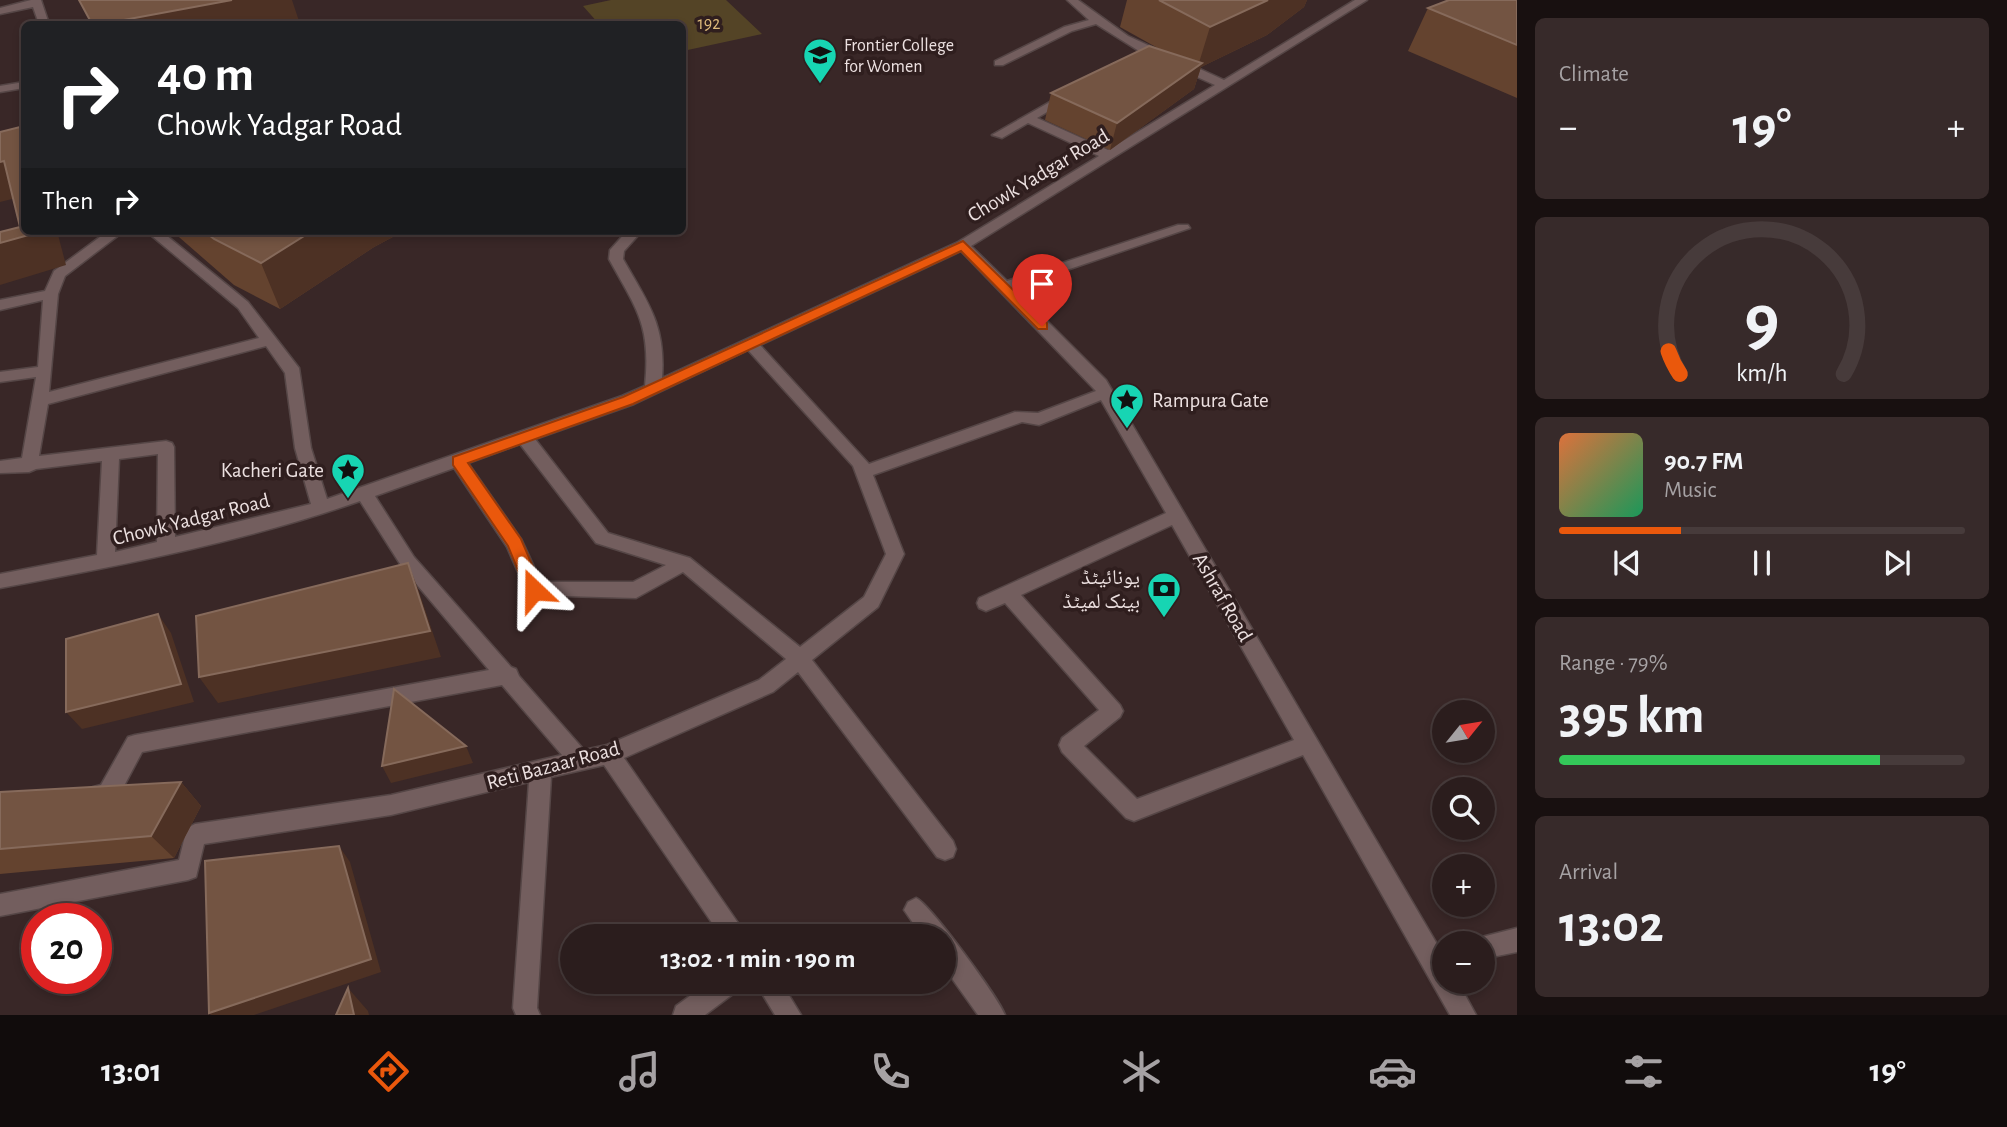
<!DOCTYPE html>
<meta charset="utf-8">
<style>
body{margin:0;font-family:"Alegreya Sans","Noto Naskh Arabic",sans-serif;background:#372a2a;color:#f1f3f6;height:100vh;display:flex;flex-direction:column;font-size:26px;white-space:nowrap}
*{box-sizing:border-box;margin:0}
p{font-size:23px;color:#a6a2a4}
.icon{flex:none;width:38px;height:38px;fill:none;stroke:currentColor;stroke-width:2;stroke-linecap:round;stroke-linejoin:round}
.map{position:relative;flex:1;overflow:hidden}
.side{display:flex;flex-direction:column;gap:18px;padding:18px;background:#181010;width:490px}
.side>*{flex:none}
.hud{position:absolute;left:21px;top:21px;width:665px;height:214px;border-radius:10px;box-shadow:0 4px 10px #0003,0 0 0 2px #473b3b;background:#202124;color:#fff;overflow:hidden}
.needle{width:46px;rotate:60deg}
.fabs{position:absolute;left:1432px;top:700px;display:grid;gap:14px}
.fabs a{display:grid;place-items:center;width:63px;height:63px;border-radius:50%;background:#2b1d1d;box-shadow:0 4px 10px #0003,0 0 0 2px #473b3b;font-size:35px}
.speed{position:absolute;left:21px;top:903px;display:flex;gap:14px;font-size:35px;font-weight:700;text-align:center}
.speed>*{display:grid;place-content:center;width:91px;height:91px;border-radius:50%;background:#2b1d1d;box-shadow:0 4px 10px #0003,0 0 0 2px #473b3b;line-height:1}
.speed .limit{border:10px solid #d22;background:#fff;color:#111}
.pin{position:absolute;display:grid;place-items:center;width:60px;height:60px;color:#fff;margin:-72px -30px;border-radius:50% 50% 50% 0;rotate:-45deg;box-shadow:0 0 7px #0007}
.pin .icon{rotate:45deg}
.me{position:absolute;width:77px;margin:-38px;rotate:337deg;stroke-linejoin:round;filter:drop-shadow(0 0 5px #0008)}
.turn{display:flex;align-items:center;gap:24px;height:147px;padding:0 21px;font-size:32px}
.turn .icon{width:91px;height:91px;stroke-width:2.5}
.turn b{display:block;font-size:49px;line-height:60px}
.then{display:flex;align-items:center;height:66px;padding:0 21px;background:#0003;gap:14px;font-size:26px}
.big{font-size:52px;font-weight:600;line-height:1.1}
.side .card{flex:1;display:flex;flex-direction:column;justify-content:center;gap:10px;min-width:0;padding:0 24px;border-radius:10px;background:#372a2a}
.side .dial{align-items:center;gap:0}
.dial svg{height:182px;overflow:visible;fill:none;stroke:#473b3b;stroke-width:7;stroke-linecap:round;text-anchor:middle}
.dial text{fill:#f1f3f6;stroke:none}
.song{display:flex;align-items:center;gap:21px}
.cover{width:84px;height:84px;border-radius:10px;background:linear-gradient(135deg,hsl(20 70% 55%),hsl(150 70% 35%))}
.played{height:7px;border-radius:4px;background:linear-gradient(90deg,#ea580c 30%,#473b3b 30%)}
.keys{display:flex;justify-content:space-around;direction:ltr}
.heat{display:flex;justify-content:space-between;align-items:center;font-size:38px;direction:ltr}
.charge{height:10px;border-radius:5px;background:linear-gradient(90deg,#34c759 79%,#473b3b 0)}
.trip{position:absolute;left:560px;top:924px;width:396px;height:70px;border-radius:35px;background:#2b1d1d;box-shadow:0 4px 10px #0003,0 0 0 2px #473b3b;font-weight:600;line-height:70px;text-align:center}
.dock{display:flex;height:112px;justify-content:space-around;align-items:center;background:#110c0c;color:#a6a2a4}
.dock .icon{width:49px;height:49px}
.dock .selected{color:#ea580c}
.dock b{font-size:32px;color:#f1f3f6}
main{display:flex;flex:1;min-height:0}
.map>svg:first-child{display:block}
</style>
<main>
<div class="map">
<svg width="1517" height="1015" viewBox="0 0 1517 1015">
<rect width="100%" height="100%" fill="#392727"/>
<path fill="#544426" d="M611,0H726L762,34L683,51L682,24H599L583,6Z"/>
<g fill="none" stroke-linecap="round" stroke-linejoin="round">
<g stroke="#554646" stroke-width="3">
<path id="minor" d="M31,0H41L49,24H39L33,7L0,14V8Z
M1067,0H1078L1128,36L1224,80L1355,0H1367L971,246L1007,281L1178,225H1188L1190,228L1014,288L1106,380L1444,956V982H1458L1476,1015H1450L1303,755L1134,821L1126,818L1062,752L1059,745L1062,738L1099,710L1005,603L986,611L979,608L977,603L979,598L1166,513L1101,400L1039,425L1022,422L873,475L904,554L878,607L812,660L953,841L956,849L953,857L945,860L937,857L798,672L773,692L624,758L747,936H721L604,765L551,777L537,1008L540,1015H516L513,1008L529,782L391,815L204,844L196,877L188,880L0,916V894L179,860L187,828L195,824L391,795L562,755L502,685L142,752L116,801L94,806L86,803L83,796L86,789L101,785L128,737L135,735L489,670L402,567L360,501C247,541 118,566 0,588V574L97,555L102,461L36,469L29,472L0,473V461L22,458L36,377L0,382V372L38,367L43,300L0,310V300L45,291L54,271L108,231H124L65,276L58,294L49,392L259,338L238,308L146,231H161L248,302L299,368L311,448L327,499L622,396L645,386C651,325 637,310 609,259L610,250L627,231H642L624,251L623,259C648,303 666,325 662,378L958,242L1099,156L1028,123L1002,138L992,135L1064,94L1074,96L1037,118L1108,150L1215,85L1139,51L1096,24L1072,31L1003,65H995V61L1064,27L1089,20ZM961,251L1096,391L1038,413L1015,412L869,464L760,345ZM266,346L285,373L295,448L311,504L175,537L174,447L172,443L166,441L39,456L48,404ZM748,350L853,466L886,554L864,597L800,647L690,558L608,533L535,439L634,404ZM520,444L596,543L666,565L633,582H541L521,539L468,463ZM158,454L157,542L115,552L119,459ZM454,468L507,547L528,595L636,598L683,572L786,659L759,680L607,745L584,750L519,676L516,669L511,667L414,557L375,496ZM1172,525L1294,740L1137,799L1084,746L1120,717L1123,711L1120,705L1021,595Z
M24,82V88L0,92V86Z
M916,898C930,904 998,997 1005,1015H978L943,966V936H922L904,910L908,902Z
M1517,928V952L1482,959V943H1472L1474,939Z
M709,982H740L737,991L705,1015H673L676,1006Z
M755,982H781L801,1015H775Z"/>
</g>
<use href="#minor" fill="#735e5e" fill-rule="evenodd"/>
</g>
<path fill="#64432f" d="M1127,0H1307L1304,7L1267,35L1201,67L1194,89L1110,150L1045,120L1051,93L1163,51L1120,27Z
M1517,0V98L1408,51L1428,8Z
M172,231H404L374,247L280,309L234,285Z
M181,782L201,806L174,858L0,874V792Z"/>
<path fill="#4d3124" d="M232,0H292L299,21L282,24H102Z
M1268,0H1307L1304,7L1267,35L1201,67L1194,89L1110,150L1117,123L1198,66L1210,27Z
M4,161L24,196L0,202V162Z
M43,231H57L66,265L0,285V243Z
M312,231H404L374,247L280,309L261,263Z
M408,563L418,589L441,657L218,703L199,677Z
M158,614L171,633L194,702L82,729L66,712Z
M466,746L473,763L391,783L382,766Z
M181,782L201,806L174,858L151,836Z
M339,846L350,862L381,972L254,1015H211L209,1013Z
M348,988L368,1011L369,1015H354Z"/>
<path fill="#735442" stroke="#866a5b" stroke-width="2" d="M79,0H232L102,24H92Z
M1159,0H1268L1210,27Z
M1449,0H1517V45L1428,8Z
M1149,46L1202,63L1117,123L1051,93Z
M24,126V231H43L0,243V232L20,227L4,161L0,162V132Z
M204,231H312L261,263L214,239Z
M408,563L430,631L199,677L196,616Z
M158,614L181,684L66,712V639Z
M394,689L466,746L382,766Z
M181,782L151,836L0,849V792Z
M339,846L371,959L209,1013L205,861Z
M348,988L354,1015H336Z"/>
<path fill="#ea580c" stroke="#983908" stroke-width="2" d="M963,241L1047,323V329H1038L961,251L633,404L468,463L521,539L543,590L540,595H528L508,546L453,465V457L623,397Z"/>
<defs>
<g id="university-pin" transform="scale(1.75)"><path d="M0 17L-7.5 6A9.5 9.5 0 1 1 7.5 6Z" fill="#17d5b3" stroke="#2f1e1e"/><path d="M0-5L7-2L0 1L-7-2ZM-4 1L0 2.5L4 1V4Q0 6-4 4Z" fill="#111"/></g>
<g id="sight-pin" transform="scale(1.75)"><path d="M0 17L-7.5 6A9.5 9.5 0 1 1 7.5 6Z" fill="#17d5b3" stroke="#2f1e1e"/><path d="M0-6L1.8-2.2L6-1.7L2.9 1.2L3.7 5.4L0 3.3L-3.7 5.4L-2.9 1.2L-6-1.7L-1.8-2.2Z" fill="#111"/></g>
<g id="bank-pin" transform="scale(1.75)"><path d="M0 17L-7.5 6A9.5 9.5 0 1 1 7.5 6Z" fill="#17d5b3" stroke="#2f1e1e"/><path d="M-6-4H6V4H-6ZM0-2.3a2.3 2.3 0 1 0 0 4.6a2.3 2.3 0 1 0 0-4.6Z" fill="#111"/></g>
</defs>
<g fill-rule="evenodd">
<use href="#university-pin" x="820" y="55"/>
<use href="#sight-pin" x="1127" y="400"/>
<use href="#sight-pin" x="348" y="470"/>
<use href="#bank-pin" x="1164" y="589"/>
</g>
<g text-anchor="middle" stroke-width="7" stroke-linejoin="round" paint-order="stroke">
<g font-size="18" fill="#ddba7b" stroke="#2f1e1e">
<text x="709" y="29">192</text>
</g>
<g font-size="18" fill="#ece0e0" stroke="#2f1e1e" text-anchor="start">
<text x="844" y="51">Frontier College<tspan x="844" dy="21">for Women</tspan></text>
</g>
<g font-size="21" fill="#ece0e0" stroke="#2f1e1e">
<text transform="translate(1038 175) rotate(-31)" y="7">Chowk Yadgar Road</text>
<text transform="translate(191 519) rotate(-14)" y="7">Chowk Yadgar Road</text>
<text transform="translate(1223 597) rotate(60)" y="7">Ashraf Road</text>
<text transform="translate(553 765) rotate(-15)" y="7">Reti Bazaar Road</text>
</g>
<g font-size="21" fill="#ece0e0" stroke="#2f1e1e" text-anchor="end">
<text x="1152" y="407" text-anchor="start">Rampura Gate</text>
<text x="324" y="477">Kacheri Gate</text>
<text x="1140" y="584">یونائیٹڈ<tspan x="1140" dy="24">بینک لمیٹڈ</tspan></text>
</g>
</g>
</svg>
<div class="fabs">
<a><svg class="needle" viewBox="-14 -14 28 28"><path d="M0-13l5 13h-10z" fill="#e53935"/><path d="M0 13l5-13h-10z" fill="#a6a2a4"/></svg></a>
<a><svg class="icon" aria-label="search" viewBox="0 0 24 24"><circle cx="10" cy="10" r="6"/><path d="M15 15l6 6"/></svg></a>
<a>+</a>
<a>−</a>
</div>
<div class="speed"><div class="limit">20</div></div>
<div class="pin" style="left:1042px;top:326px;background:#d93025"><svg class="icon" aria-label="arrive" viewBox="0 0 24 24"><path d="M6 21V4h12l-3 4 3 4H6"/></svg></div>
<svg class="me" style="left:534px;top:590px" viewBox="-20 -20 40 40"><path d="M0-17L14 15 0 8-14 15z" fill="#ea580c" stroke="#fff" stroke-width="4"/></svg>
<div class="trip">13:02 · 1 min · 190 m</div>
<div class="hud">
<div class="turn"><svg class="icon" aria-label="right" viewBox="0 0 24 24"><path d="M7 20v-9h11M14 6l5 5-5 5"/></svg><div><b>40 m</b>Chowk Yadgar Road</div></div>
<div class="then">Then<svg class="icon" aria-label="right" viewBox="0 0 24 24"><path d="M7 20v-9h11M14 6l5 5-5 5"/></svg></div>
</div>
</div>
<section class="side">
<div class="card"><p>Climate</p>
<div class="heat"><a>−</a><b class="big">19°</b><a>+</a></div>
</div>
<div class="card dial"><svg viewBox="0 0 100 80">
<path d="M14 69A42 42 0 1 1 86 69"/>
<path d="M14 69A42 42 0 0 1 9 59" stroke="#ea580c"/>
<text x="50" y="56" font-size="32" font-weight="700">9</text>
<text x="50" y="72" font-size="11">km/h</text>
</svg></div>
<div class="card">
<div class="song"><i class="cover"></i><div><b>90.7 FM</b><p>Music</p></div></div>
<div class="played"></div>
<div class="keys"><svg class="icon" aria-label="previous" viewBox="0 0 24 24"><path d="M18 5L8 12l10 7zM5 5v14"/></svg><svg class="icon" aria-label="pause" viewBox="0 0 24 24"><path d="M8 5v14M16 5v14"/></svg><svg class="icon" aria-label="next" viewBox="0 0 24 24"><path d="M6 5l10 7-10 7zM19 5v14"/></svg></div>
</div>
<div class="card"><p>Range · 79%</p><b class="big">395 km</b><div class="charge"></div></div>
<div class="card"><p>Arrival</p><b class="big">13:02</b></div>
</section>
</main>
<nav class="dock">
<b>13:01</b>
<svg class="icon selected" aria-label="directions" viewBox="0 0 24 24"><path d="M12 3l9 9-9 9-9-9zM9 14v-3h6M13 9l2 2-2 2"/></svg>
<svg class="icon" aria-label="music" viewBox="0 0 24 24"><path d="M9 18V5l10-2v13"/><circle cx="6" cy="18" r="3"/><circle cx="16" cy="16" r="3"/></svg>
<svg class="icon" aria-label="phone" viewBox="0 0 24 24"><path d="M5 4h4l2 5-3 2q2 4 5 5l2-3 5 2v4C11 20 4 13 5 4z"/></svg>
<svg class="icon" aria-label="climate" viewBox="0 0 24 24"><path d="M12 3v18M4 7l16 10M4 17L20 7"/></svg>
<svg class="icon" aria-label="car" viewBox="0 0 24 24"><path d="M5 17H2v-5l4-1 3-4h7l3 4 3 1v5h-3M9 17h6M6 11h13"/><circle cx="7" cy="17" r="2"/><circle cx="17" cy="17" r="2"/></svg>
<svg class="icon" aria-label="filters" viewBox="0 0 24 24"><path d="M4 7h16M4 17h16"/><circle cx="9" cy="7" r="2"/><circle cx="15" cy="17" r="2"/></svg>
<b>19°</b>
</nav>
